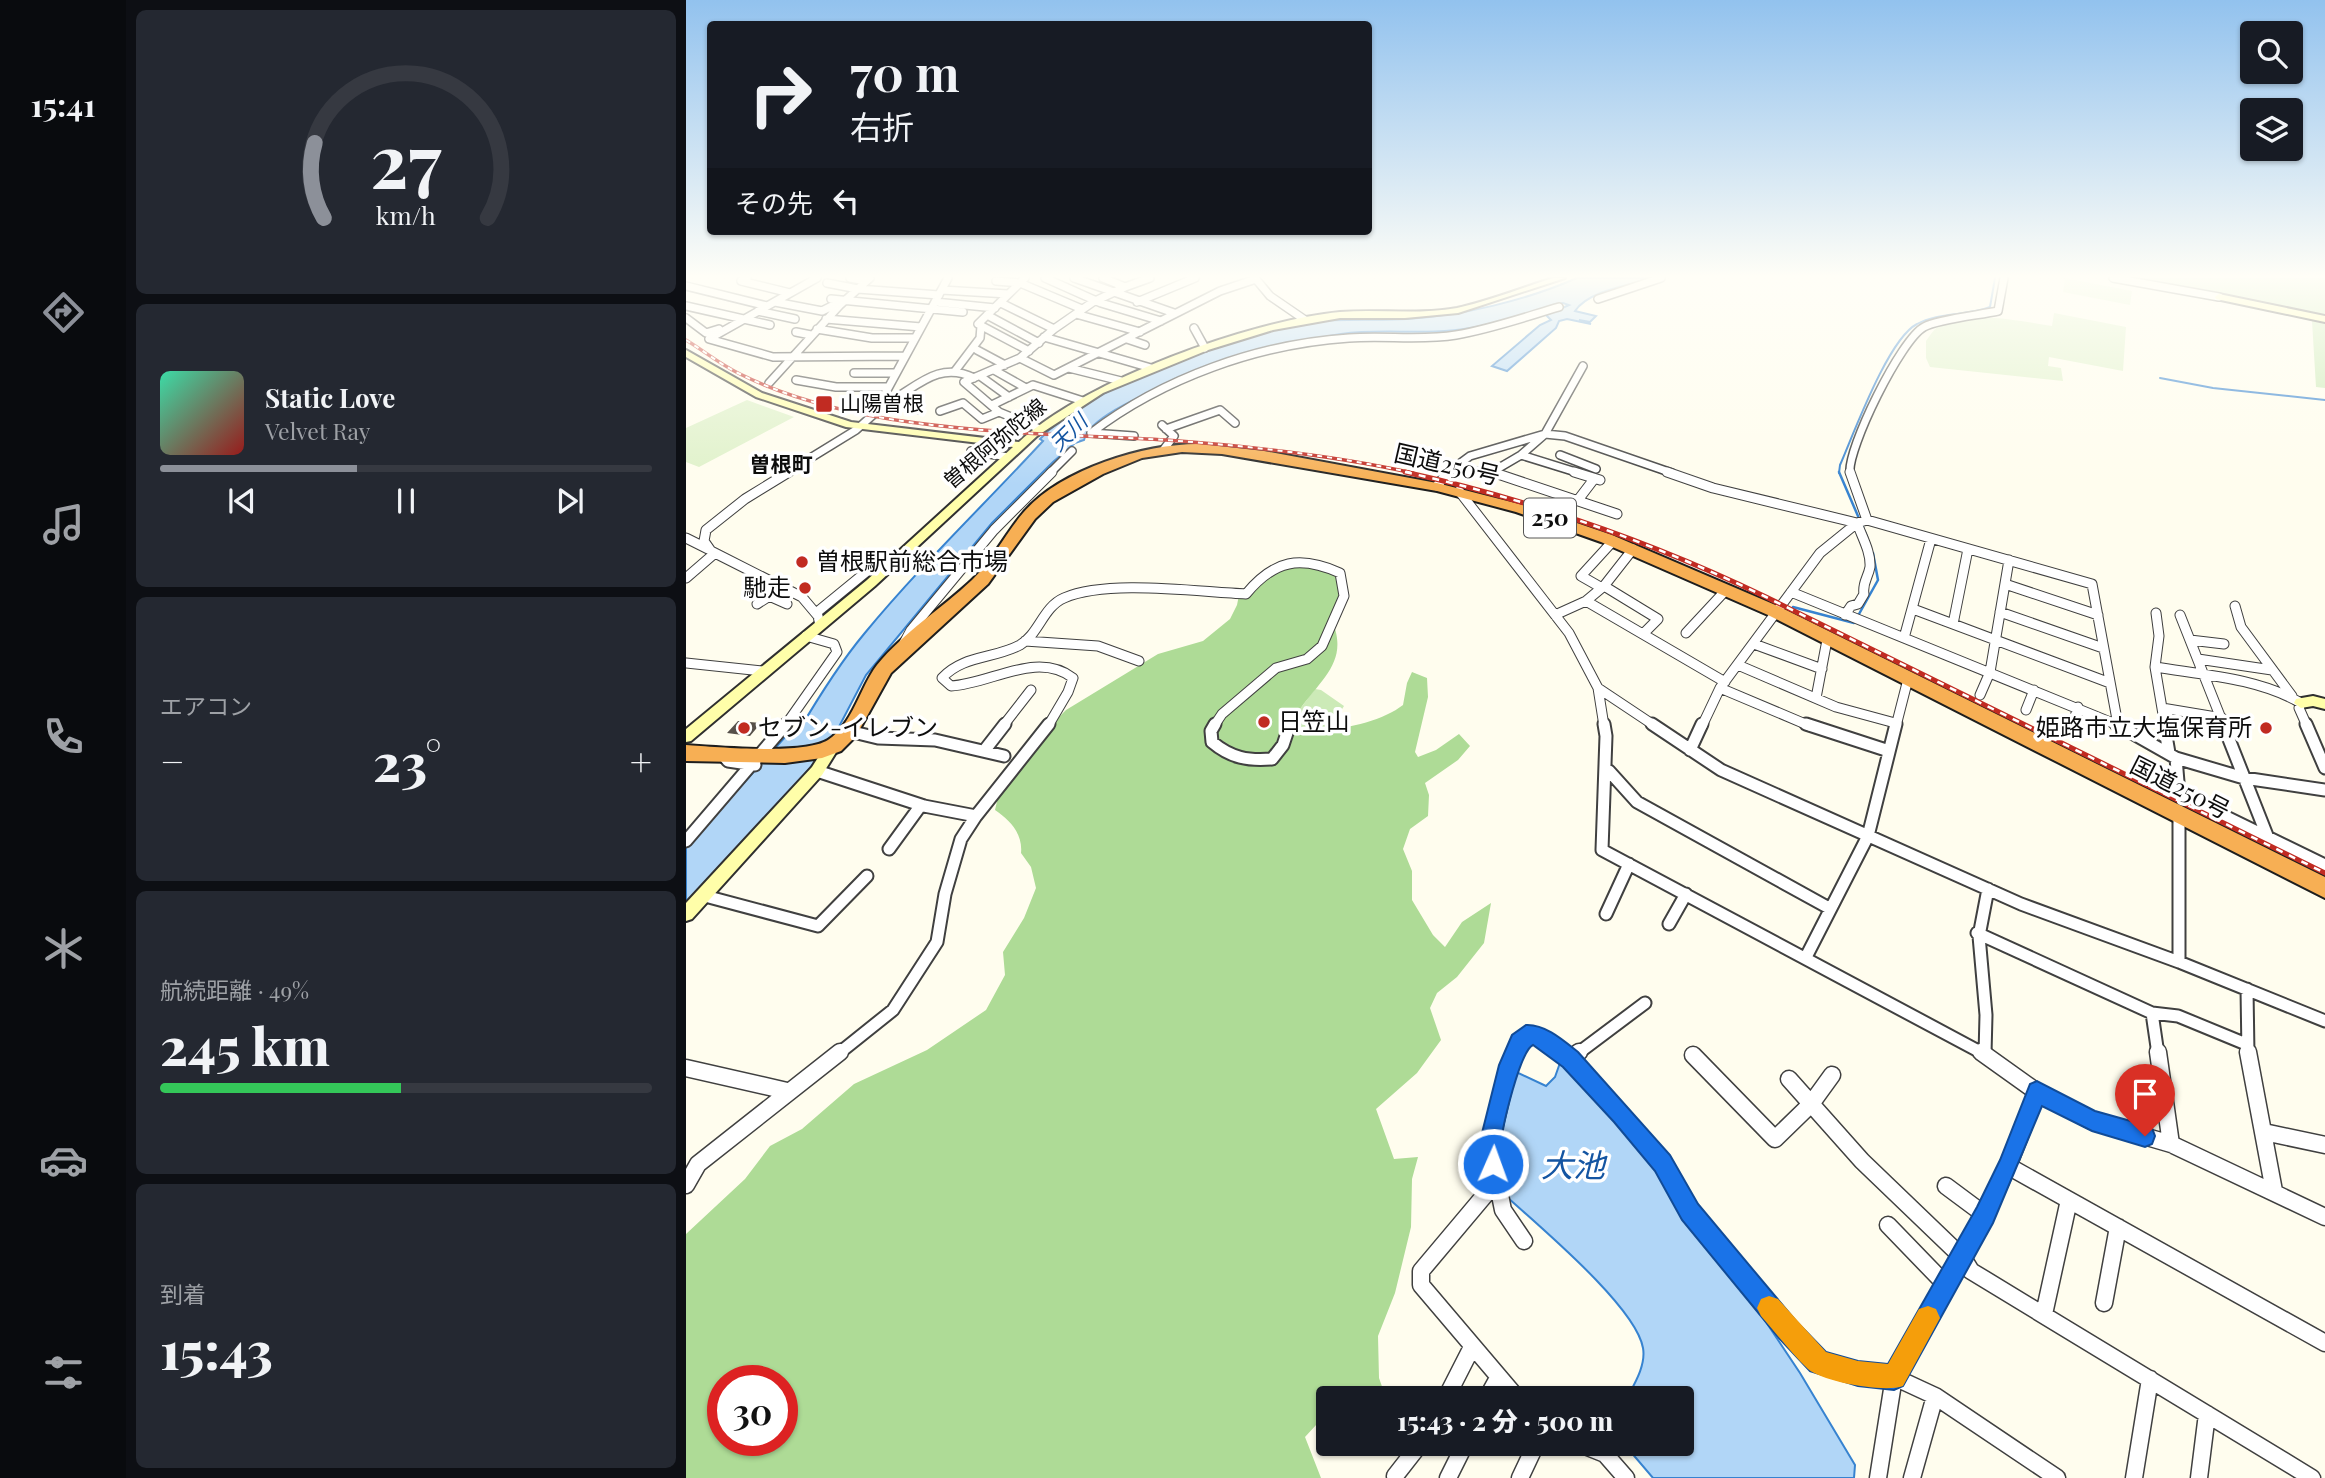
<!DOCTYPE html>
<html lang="ja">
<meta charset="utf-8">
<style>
body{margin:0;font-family:"Playfair Display","Noto Sans JP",serif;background:#242831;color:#f1f3f6;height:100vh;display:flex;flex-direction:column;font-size:26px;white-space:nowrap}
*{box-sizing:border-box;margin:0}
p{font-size:23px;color:#9ea1a6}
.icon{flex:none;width:38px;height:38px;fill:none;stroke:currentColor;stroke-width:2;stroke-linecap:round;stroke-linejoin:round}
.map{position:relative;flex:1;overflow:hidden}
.sheet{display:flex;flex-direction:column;gap:10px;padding:10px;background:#0d0f14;width:560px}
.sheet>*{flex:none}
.guide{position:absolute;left:21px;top:21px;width:665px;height:214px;border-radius:7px;box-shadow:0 2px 5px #0004;background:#171b24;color:#f1f3f6;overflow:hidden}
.fabs{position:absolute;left:1554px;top:21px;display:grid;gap:14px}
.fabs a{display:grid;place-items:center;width:63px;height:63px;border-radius:7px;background:#171b24;box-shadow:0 2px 5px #0004;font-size:35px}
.speed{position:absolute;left:21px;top:1365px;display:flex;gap:14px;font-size:35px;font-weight:700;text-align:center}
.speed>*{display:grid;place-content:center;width:91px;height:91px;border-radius:50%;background:#171b24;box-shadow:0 2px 5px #0004;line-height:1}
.speed .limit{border:10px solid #d22;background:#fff;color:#111}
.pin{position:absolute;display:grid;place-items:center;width:60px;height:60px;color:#fff;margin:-72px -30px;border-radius:50% 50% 50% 0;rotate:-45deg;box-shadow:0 0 7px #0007}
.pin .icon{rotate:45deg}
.me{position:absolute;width:77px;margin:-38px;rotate:2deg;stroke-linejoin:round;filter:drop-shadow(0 0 5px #0008)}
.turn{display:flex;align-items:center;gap:24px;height:147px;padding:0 28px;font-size:32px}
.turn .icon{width:91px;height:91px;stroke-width:2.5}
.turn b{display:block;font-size:49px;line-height:60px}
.then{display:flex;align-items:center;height:66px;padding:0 28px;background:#0003;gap:14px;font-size:26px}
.big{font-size:52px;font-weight:800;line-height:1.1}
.sheet .widget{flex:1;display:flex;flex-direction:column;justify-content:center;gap:10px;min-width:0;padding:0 24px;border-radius:10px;background:#242831}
.sheet .dial{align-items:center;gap:0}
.dial svg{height:182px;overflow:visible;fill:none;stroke:#363941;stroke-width:7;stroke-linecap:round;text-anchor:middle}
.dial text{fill:#f1f3f6;stroke:none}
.song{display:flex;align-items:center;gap:21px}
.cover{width:84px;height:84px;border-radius:10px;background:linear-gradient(135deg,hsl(160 70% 55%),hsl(0 70% 35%))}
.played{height:7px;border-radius:4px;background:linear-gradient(90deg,#8c9099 40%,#363941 40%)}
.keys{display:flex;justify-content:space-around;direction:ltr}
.heat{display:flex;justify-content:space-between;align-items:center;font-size:38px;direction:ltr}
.charge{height:10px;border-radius:5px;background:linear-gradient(90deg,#34c759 49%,#363941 0)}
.trip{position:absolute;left:630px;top:1386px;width:378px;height:70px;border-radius:7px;background:#171b24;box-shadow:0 2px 5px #0004;font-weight:800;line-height:70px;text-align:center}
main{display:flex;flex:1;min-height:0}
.tab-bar{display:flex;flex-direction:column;width:126px;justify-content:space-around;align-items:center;background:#090b0e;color:#9ea1a6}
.tab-bar .icon{width:49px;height:49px}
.tab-bar .on{color:#8c9099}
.tab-bar b{font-size:32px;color:#f1f3f6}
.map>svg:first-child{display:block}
</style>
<main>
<nav class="tab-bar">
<b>15:41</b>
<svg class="icon on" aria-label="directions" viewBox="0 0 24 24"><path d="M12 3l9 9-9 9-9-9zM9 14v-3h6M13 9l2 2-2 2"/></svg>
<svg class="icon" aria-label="music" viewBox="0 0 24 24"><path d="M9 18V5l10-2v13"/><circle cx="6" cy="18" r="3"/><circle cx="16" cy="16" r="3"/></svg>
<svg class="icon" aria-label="phone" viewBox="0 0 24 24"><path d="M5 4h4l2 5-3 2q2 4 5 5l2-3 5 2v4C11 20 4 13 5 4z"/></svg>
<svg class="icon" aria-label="climate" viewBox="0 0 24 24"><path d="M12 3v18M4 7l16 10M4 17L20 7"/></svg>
<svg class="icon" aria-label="car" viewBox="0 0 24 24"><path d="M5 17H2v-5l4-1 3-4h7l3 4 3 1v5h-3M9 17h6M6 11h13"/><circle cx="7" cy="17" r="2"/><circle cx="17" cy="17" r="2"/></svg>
<svg class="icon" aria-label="filters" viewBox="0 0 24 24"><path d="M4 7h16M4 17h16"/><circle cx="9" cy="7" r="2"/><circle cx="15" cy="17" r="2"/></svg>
</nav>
<section class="sheet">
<div class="widget dial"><svg viewBox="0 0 100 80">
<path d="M14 69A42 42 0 1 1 86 69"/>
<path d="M14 69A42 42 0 0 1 10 36" stroke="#8c9099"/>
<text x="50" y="56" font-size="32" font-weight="700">27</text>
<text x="50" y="72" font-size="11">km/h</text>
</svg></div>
<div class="widget">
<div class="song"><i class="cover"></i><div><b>Static Love</b><p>Velvet Ray</p></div></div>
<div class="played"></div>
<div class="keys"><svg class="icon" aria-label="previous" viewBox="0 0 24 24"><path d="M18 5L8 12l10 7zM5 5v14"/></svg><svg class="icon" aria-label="pause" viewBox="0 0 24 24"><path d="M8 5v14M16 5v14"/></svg><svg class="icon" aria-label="next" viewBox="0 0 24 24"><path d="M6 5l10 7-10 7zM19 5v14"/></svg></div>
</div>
<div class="widget"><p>エアコン</p>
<div class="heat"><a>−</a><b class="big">23°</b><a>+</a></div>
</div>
<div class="widget"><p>航続距離 · 49%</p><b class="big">245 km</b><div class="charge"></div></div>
<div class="widget"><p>到着</p><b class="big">15:43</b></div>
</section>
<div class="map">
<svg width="1639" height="1478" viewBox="0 0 1639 1478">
<rect width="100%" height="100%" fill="#fffdee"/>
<path fill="#cceab7" d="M1447,278H1639V315Z
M1626,321L1639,324V388L1630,387Z
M629,689L635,690L658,706L643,730L630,731L615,727L614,709Z"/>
<path fill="#aedb96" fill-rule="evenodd" d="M633,564L651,578L653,598L645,618C664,660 637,677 614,709L616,727C644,734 694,723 717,705L721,683L726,672L741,678L742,697L729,752L732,757L750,750L773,734L784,746L772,760L739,783L743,795L742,816L724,829L717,849L726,871V900L747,935L759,947L776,922L805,903L798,943L771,977L751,993L744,1008L755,1040L731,1073L690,1109L708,1159L732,1157L726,1179L725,1227L709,1293L692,1336L693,1378L700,1398H642V1412L619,1437L635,1478H0V1234L59,1179L84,1146L116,1129L168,1084L241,1050L300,1010L319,975L317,952L338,918L350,888L345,867L335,853C337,834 324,820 309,810L313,793L363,727L380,710L472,654L517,641L544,619L551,605L553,595L590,568ZM37,1381H96V1440H37Z"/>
<path fill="#dff1c9" d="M1379,278L1446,291L1444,305L1377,292Z
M1368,313L1440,327L1437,371L1363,357L1362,366L1375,368L1377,381L1244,367L1240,358V341C1244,336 1248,328 1255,325C1287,310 1333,321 1366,326Z
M61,400L108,417L13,467L0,462V428Z"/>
<path fill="#b1d6f7" stroke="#3783d0" stroke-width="2" d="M891,278H967C943,285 902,291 889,311L910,316L904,322L893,320L905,324L881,319L873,321L870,328L821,371L806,366L854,325L865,320L860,315L883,305L877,303C846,311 815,323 784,328C741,336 698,328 655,334C611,340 408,397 398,440L389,443L367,462L306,523L180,675L145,742L111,784L0,905V847L100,736L112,732C132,698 153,664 178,634C234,566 298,505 357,441L354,439C403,386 553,333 625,322C658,318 689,321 721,319C775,316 841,300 891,278Z
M875,1060L956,1143L995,1216L1054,1283L1114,1373L1169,1465L1168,1478H967L938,1444H996V1398H941C949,1383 960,1365 957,1348C950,1307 854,1227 821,1197L817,1185L820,1166L812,1144L828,1071L860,1086L869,1077Z"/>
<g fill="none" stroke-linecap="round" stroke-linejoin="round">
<path stroke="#3783d0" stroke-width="2" d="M1474,378L1527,388L1639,400
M1153,473L1154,465C1168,433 1202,339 1231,324C1252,312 1281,316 1304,307L1309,278"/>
<path stroke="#3783d0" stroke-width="2.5" d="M1153,472L1181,537
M1107,607L1168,623L1192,580L1187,553"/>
</g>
<path fill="#56504a" d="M52,721L75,723L64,736L41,733Z"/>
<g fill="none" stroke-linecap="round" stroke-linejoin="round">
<g stroke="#404040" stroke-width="10">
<path id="street-far3" d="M61,278L55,281L104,293
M131,278L23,339L87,357L218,356
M164,278L180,281
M339,278L292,324L343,351
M359,278L415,303L475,321
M388,278L488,313
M569,278L584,296L619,320
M1427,278L1533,297
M310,281L334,283L396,309
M141,283L172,289L253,295
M0,286L81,306
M439,287L464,278
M256,290L322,294
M145,299L277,312
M912,299L975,278
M89,302L136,311L150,304
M249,302L309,308
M451,302L509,278
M315,303L368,329
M0,306L84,325
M72,311L109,319
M390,314L454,332
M301,315L353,343
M0,318L20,333L33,329
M140,319L235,327
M508,328L519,348
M131,329L186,338H229
M110,332L125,335
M358,337L465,368
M441,339L459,345
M291,350L319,365
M334,358L368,375L534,291L570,279
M383,368L435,381
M308,370L340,388
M269,371L294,338L295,326
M168,373H210
M294,376L323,397
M110,380L150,387H202
M83,383L154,305L184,278
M211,396L233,410
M306,405L347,385L397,401
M192,407C225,395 248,358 288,378
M254,411L277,403L296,419L313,412
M476,425L488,436L478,449
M354,429L313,412L278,382L334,358L368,329L407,302L439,287L417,278
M480,429L534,410L549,423
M405,433C477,378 572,344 663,338C698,335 734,341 770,335C805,329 839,317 873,307
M405,433L448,436
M285,451L322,457
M835,455L893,473
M874,455L910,469
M763,470L806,472L835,455L859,434L879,436L986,473
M806,472L810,473
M100,473L170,430L188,414L262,278
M364,473L386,451
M761,473L784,456L859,434L897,366
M1164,473C1161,449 1215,339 1238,327C1252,319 1294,315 1312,311L1318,278"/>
</g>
<g stroke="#404040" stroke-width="11">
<path id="street-far2" d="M103,472L59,499L20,530L18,541L25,551L116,597L132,616L134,625
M799,472H807
M806,472L931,514
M888,472L914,480
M981,472L1027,488L1171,523
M1164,472L1181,520
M751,486L762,472
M773,491L883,633L912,688L918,726
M892,500L908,479
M0,538L22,549
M0,578L29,553
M1319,584L1412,615
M918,586L972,619L957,634
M916,588L895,576L927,541
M1105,592L1434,726
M83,596L101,604
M900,601L918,586L947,549
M71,604L96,588
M1549,606L1555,627L1606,696
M1227,609L1424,683
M1314,612L1417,648
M130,613L185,568
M1470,613L1473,636L1469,667L1479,726
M869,615L900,601L1039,682
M1159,615L1165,606L1172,604L1178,594C1176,583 1182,578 1184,567C1185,552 1176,537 1171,523
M1494,615L1538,726
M1267,624L1282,549
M1000,633L1040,590
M1218,638L1245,539
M1504,640L1538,644
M339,641L412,646L453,661
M218,643L225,630L308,530L366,472
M1068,644L1136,669
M1512,659L1586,670
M0,663L76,671
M1052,665L1150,707L1209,723
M1469,667C1518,675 1571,678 1615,703L1613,708L1621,726
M912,688L969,726
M1034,688L1124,726
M1294,695L1304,672L1323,560
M1130,698L1141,640
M1476,708L1536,718
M1340,710L1348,690
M99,726L151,652L148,644L120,636
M317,726L345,690
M362,726L382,692L387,678C351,650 305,684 265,686L256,678C277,655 308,659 334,645C353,634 357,607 378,598C422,579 511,592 560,594C588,560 614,555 654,573L658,596L636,646L621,659L590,668L536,714L528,726
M603,726L604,723
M1016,726L1034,688L1134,553L1171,523L1181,520L1406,584L1432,725
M1210,726L1222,679
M1386,726L1392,707"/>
</g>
<g stroke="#404040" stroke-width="15">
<path id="street-far1" d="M529,724L525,731L526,742C545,758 562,761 586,759L597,745L604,724
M918,724L920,736L916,850L1298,1054
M966,724L1035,770L1335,904L1493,962L1639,1021
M1120,724L1203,751
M1430,724L1490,758L1558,778L1639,790
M1478,724L1483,753
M1537,724L1582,838
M1620,724L1639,768
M1385,730L1387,724
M163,731L192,738L249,740L318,756
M1004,750L1016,724
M298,751L319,724
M37,755L42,761L69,765
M1490,758L1493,794L1639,865
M919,770L923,771L951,802L1143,908
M131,771L238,806L290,816L363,724
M1493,815V962
M0,841L100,724
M203,849L235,805
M19,896L132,926L181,876
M920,914L943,864
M983,924L1000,894
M1291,933L1466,1013L1472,1054
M1120,957L1182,836L1210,724
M1561,989L1562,1054
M1466,1013L1492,1016L1560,1044
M152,1054L207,1010L251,942L259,894L275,839L290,816
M828,1054L840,1035H849L877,1054
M891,1054L959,1003
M1299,1054L1300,1015L1293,936L1302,889"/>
</g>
<g stroke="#404040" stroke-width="19">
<path id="street" d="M829,1052L823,1065L804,1145L817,1210L838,1241
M875,1052L936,1115L976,1163L1004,1212L1102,1330L1133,1362L1173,1373L1208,1377L1249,1396L1371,1478
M1295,1052L1351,1092L1406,1121L1485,1144L1639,1217
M1472,1052L1485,1144
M1562,1052L1588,1191
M1007,1055L1089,1139L1125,1104L1146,1075
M884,1059L893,1052
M0,1068L101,1091
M1103,1079L1176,1161L1277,1258L1285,1271L1626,1478
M1578,1132L1639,1145
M1322,1166L1639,1343
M809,1183L735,1271V1285L831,1398
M0,1185L12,1164L154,1052
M1260,1186L1299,1215
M1202,1225L1261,1286
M1418,1303L1432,1227
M1358,1314L1383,1200
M760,1398L786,1347
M801,1398L812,1378
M894,1444L919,1454L940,1478
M709,1476L734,1444
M762,1478L779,1444
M834,1478L850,1444
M1192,1478L1208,1377L1289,1236L1322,1166L1351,1092
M1226,1478L1249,1396
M1448,1478L1464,1379
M1513,1478L1521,1414"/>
</g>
<g stroke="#2f2f2f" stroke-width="4">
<path id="secondary" d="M867,278H879L772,313L719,318H654L587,330L522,350L417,393L351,436L189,586L5,741L0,742V729L181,580L327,447L160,427L70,397L0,357V350L76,393L165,422L333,442C400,380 563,321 654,312C693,309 732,315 771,308C803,301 835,288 867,278Z
M1533,294L1639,316V322L1530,299L1529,297Z
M1627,696L1639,699V709L1627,706L1615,708L1608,703L1610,699Z
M147,740L152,742L154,746L136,775L6,919L0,921V903L126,767L142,742Z"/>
</g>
<g stroke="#1e1e1e" stroke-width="4">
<path id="highway" d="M515,444L578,451L751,483L841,506L926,535L1094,607L1639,877V898L1082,615L915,542L830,512L751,491L536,454L496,452L456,458L417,474L367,502L349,519L302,584L205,673L170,736L155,751L136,758L99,763L0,761V745C30,747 118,755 142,740C167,724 174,687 191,665C218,632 255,609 286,580C307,560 319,534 337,513C374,469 460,443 515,444Z"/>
</g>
<use href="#street-far3" stroke="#fff" stroke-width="7"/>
<use href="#street-far2" stroke="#fff" stroke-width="9"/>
<use href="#street-far1" stroke="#fff" stroke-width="11"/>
<use href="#street" stroke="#fff" stroke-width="16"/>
<use href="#secondary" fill="#fffea9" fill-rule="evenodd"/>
<use href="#highway" fill="#f7af54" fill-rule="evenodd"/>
<g stroke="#c12b22" stroke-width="3.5">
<path id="rail-far1" d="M0,340C18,351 35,365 54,374C177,435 345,432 480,440C563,446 646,455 727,473"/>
</g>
<g stroke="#c12b22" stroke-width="5">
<path id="rail" d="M719,472C845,500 964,541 1080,597L1639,873"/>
</g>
<use href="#rail-far1" stroke="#fff" stroke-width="2" stroke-dasharray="5" stroke-linecap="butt"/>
<use href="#rail" stroke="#fff" stroke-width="2.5" stroke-dasharray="7" stroke-linecap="butt"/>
</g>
<linearGradient id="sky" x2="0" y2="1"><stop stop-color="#92c2ee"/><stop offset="0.57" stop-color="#fffef7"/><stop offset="1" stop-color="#fffef7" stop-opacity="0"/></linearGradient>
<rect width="1639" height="485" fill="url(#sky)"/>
<path fill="#1a73e8" stroke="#114b97" stroke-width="2" d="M840,1025C859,1024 877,1040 892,1052L984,1155L1012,1204L1110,1321L1140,1352L1172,1361L1202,1364L1291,1207L1314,1160L1344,1084L1351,1081L1409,1111L1459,1125L1466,1128L1469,1136L1466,1144L1459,1147L1406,1131L1356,1106L1307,1223L1217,1386L1208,1390L1172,1386L1124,1371L1093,1338L996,1220L969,1171L928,1122L877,1067L847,1045C834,1051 816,1127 815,1145C814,1155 819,1162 814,1172L807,1175L799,1172L793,1145L813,1065L826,1035Z"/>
<path fill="#f59e0b" d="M1083,1296L1092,1299L1140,1352L1172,1361L1202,1364L1233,1309L1242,1306L1250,1309L1254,1318L1217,1386C1199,1393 1137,1382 1122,1369C1105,1353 1090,1333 1075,1316L1071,1308L1075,1299Z"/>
<g fill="#c12b22" stroke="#fff" stroke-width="2.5">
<rect x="129" y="395" width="18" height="18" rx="3.5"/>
<circle cx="116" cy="562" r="7"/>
<circle cx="119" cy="588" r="7"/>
<circle cx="578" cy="722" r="7"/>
<circle cx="58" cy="728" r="7"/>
<circle cx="1580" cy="728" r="7"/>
</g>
<g text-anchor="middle" stroke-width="7" stroke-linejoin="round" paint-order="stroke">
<g font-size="21" fill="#0d0d0d" stroke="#fff" text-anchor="start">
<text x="154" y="411">山陽曽根</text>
</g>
<g font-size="21" font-style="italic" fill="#1455a2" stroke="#fff">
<text transform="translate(383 433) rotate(-44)" y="7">天川</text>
</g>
<g font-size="21" fill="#0d0d0d" stroke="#fff">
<text transform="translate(309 444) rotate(-40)" y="7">曽根阿弥陀線</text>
</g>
<g font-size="21" font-weight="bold" fill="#0d0d0d" stroke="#fff">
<text x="95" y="472">曽根町</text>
</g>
<rect fill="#fff" stroke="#565656" stroke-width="2" x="838" y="498.5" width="52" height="39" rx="5"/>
<g font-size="23" font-weight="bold" fill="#0d0d0d">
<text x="864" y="526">250</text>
</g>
<g font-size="24" fill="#0d0d0d" stroke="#fff">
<text transform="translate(761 465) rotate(13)" y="8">国道250号</text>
<text transform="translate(1494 788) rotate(27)" y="8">国道250号</text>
</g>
<g font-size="24" fill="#0d0d0d" stroke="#fff" text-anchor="start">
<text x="130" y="570">曽根駅前総合市場</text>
<text x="105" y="596" text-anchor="end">馳走</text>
<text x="592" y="730">日笠山</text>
<text x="72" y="736">セブン-イレブン</text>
<text x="1566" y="736" text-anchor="end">姫路市立大塩保育所</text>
</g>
<g font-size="32" font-style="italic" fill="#1455a2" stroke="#fff">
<text x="887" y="1177">大池</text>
</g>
</g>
</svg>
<div class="fabs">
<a><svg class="icon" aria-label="search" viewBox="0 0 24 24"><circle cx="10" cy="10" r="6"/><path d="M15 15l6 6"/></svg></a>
<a><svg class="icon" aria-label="layers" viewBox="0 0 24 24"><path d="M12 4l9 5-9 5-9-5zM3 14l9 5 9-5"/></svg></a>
</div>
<div class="speed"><div class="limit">30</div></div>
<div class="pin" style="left:1459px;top:1136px;background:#d93025"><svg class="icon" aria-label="arrive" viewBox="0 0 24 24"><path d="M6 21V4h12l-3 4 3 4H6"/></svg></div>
<svg class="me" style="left:807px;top:1164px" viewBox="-20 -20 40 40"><circle r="17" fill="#1a73e8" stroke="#fff" stroke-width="3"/><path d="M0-11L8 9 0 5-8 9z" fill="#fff"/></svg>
<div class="trip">15:43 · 2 分 · 500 m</div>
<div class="guide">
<div class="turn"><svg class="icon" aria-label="right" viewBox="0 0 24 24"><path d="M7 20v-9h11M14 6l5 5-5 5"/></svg><div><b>70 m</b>右折</div></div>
<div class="then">その先<svg class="icon" aria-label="left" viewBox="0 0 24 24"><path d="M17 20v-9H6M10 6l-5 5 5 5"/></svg></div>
</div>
</div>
</main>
